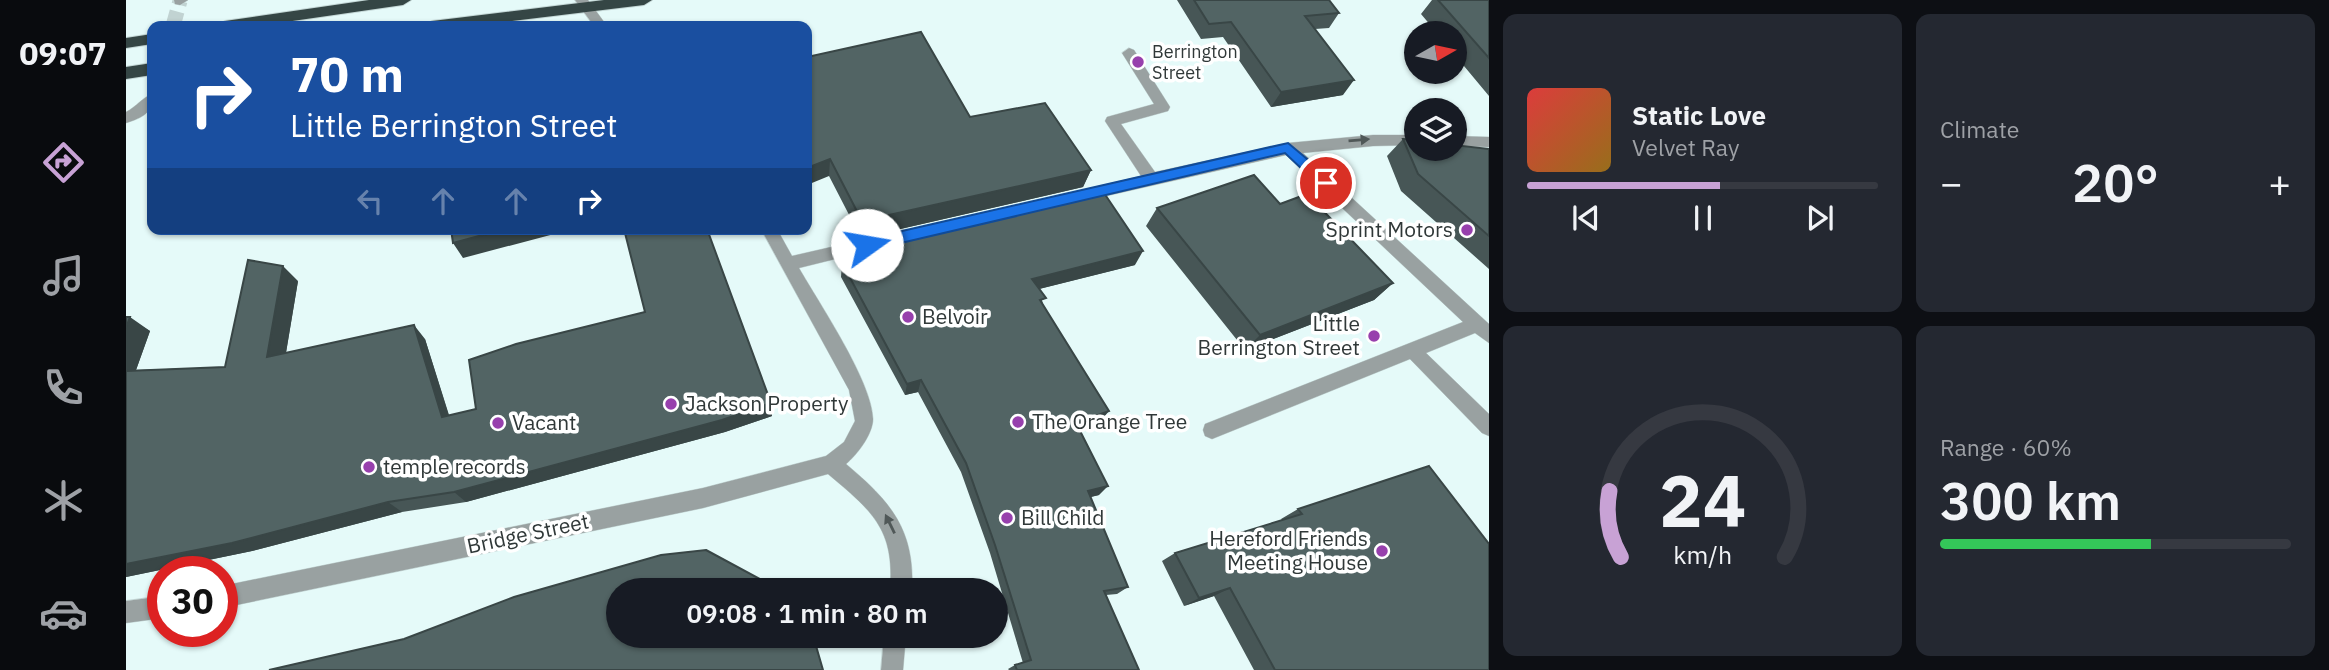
<!DOCTYPE html>
<meta charset="utf-8">
<style>
body{margin:0;font-family:"IBM Plex Sans",sans-serif;background:#242831;color:#f1f3f6;height:100vh;display:flex;flex-direction:column;font-size:26px;white-space:nowrap}
*{box-sizing:border-box;margin:0}
p{font-size:23px;color:#9ea1a6}
.icon{flex:none;width:38px;height:38px;fill:none;stroke:currentColor;stroke-width:2;stroke-linecap:round;stroke-linejoin:round}
.map{position:relative;flex:1;overflow:hidden}
.panel{display:flex;flex-direction:column;gap:14px;padding:14px;background:#0d0f14;width:840px}
.panel>*{flex:none}
.banner{position:absolute;left:21px;top:21px;width:665px;height:214px;border-radius:14px;box-shadow:0 2px 5px #0004;background:#1a4fa0;color:#fff;overflow:hidden}
.needle{width:46px;rotate:81deg}
.tools{position:absolute;left:1278px;top:21px;display:grid;gap:14px}
.tools a{display:grid;place-items:center;width:63px;height:63px;border-radius:50%;background:#171b24;box-shadow:0 2px 5px #0004;font-size:35px}
.speed{position:absolute;left:21px;top:556px;display:flex;gap:14px;font-size:35px;font-weight:700;text-align:center}
.speed>*{display:grid;place-content:center;width:91px;height:91px;border-radius:50%;background:#171b24;box-shadow:0 2px 5px #0004;line-height:1}
.speed .limit{border:10px solid #d22;background:#fff;color:#111}
.pin{position:absolute;display:grid;place-items:center;width:60px;height:60px;color:#fff;margin:-30px;border:4px solid #fff;border-radius:50%;box-shadow:0 2px 7px #0007}
.me{position:absolute;width:77px;margin:-38px;rotate:77deg;stroke-linejoin:round;filter:drop-shadow(0 0 5px #0008)}
.turn{display:flex;align-items:center;gap:24px;height:147px;padding:0 28px;font-size:32px}
.turn .icon{width:91px;height:91px;stroke-width:2.5}
.turn b{display:block;font-size:49px;line-height:60px}
.lanes{display:flex;align-items:center;height:66px;padding:0 28px;background:#0003;justify-content:center;gap:35px;direction:ltr}
.lanes .off{opacity:.35}
.big{font-size:52px;font-weight:600;line-height:1.1}
.panel .widget{flex:1;display:flex;flex-direction:column;justify-content:center;gap:10px;min-width:0;padding:0 24px;border-radius:14px;background:#242831}
.panel .dial{align-items:center;gap:0}
.dial svg{height:182px;overflow:visible;fill:none;stroke:#363941;stroke-width:7;stroke-linecap:round;text-anchor:middle}
.dial text{fill:#f1f3f6;stroke:none}
.song{display:flex;align-items:center;gap:21px}
.cover{width:84px;height:84px;border-radius:10px;background:linear-gradient(135deg,hsl(0 70% 55%),hsl(40 70% 35%))}
.played{height:7px;border-radius:4px;background:linear-gradient(90deg,#c8a2d5 55%,#363941 55%)}
.keys{display:flex;justify-content:space-around;direction:ltr}
.heat{display:flex;justify-content:space-between;align-items:center;font-size:38px;direction:ltr}
.charge{height:10px;border-radius:5px;background:linear-gradient(90deg,#34c759 60%,#363941 0)}
.panel .tiles{flex:1;display:grid;gap:14px;grid-template-columns:repeat(2,1fr)}
.trip{position:absolute;left:480px;top:578px;width:402px;height:70px;border-radius:35px;background:#171b24;box-shadow:0 2px 5px #0004;font-weight:600;line-height:70px;text-align:center}
main{display:flex;flex:1;min-height:0}
.dock{display:flex;flex-direction:column;width:126px;justify-content:space-around;align-items:center;background:#090b0e;color:#9ea1a6}
.dock .icon{width:49px;height:49px}
.dock .selected{color:#c8a2d5}
.dock b{font-size:32px;color:#f1f3f6}
.map>svg:first-child{display:block}
</style>
<main>
<nav class="dock">
<b>09:07</b>
<svg class="icon selected" aria-label="directions" viewBox="0 0 24 24"><path d="M12 3l9 9-9 9-9-9zM9 14v-3h6M13 9l2 2-2 2"/></svg>
<svg class="icon" aria-label="music" viewBox="0 0 24 24"><path d="M9 18V5l10-2v13"/><circle cx="6" cy="18" r="3"/><circle cx="16" cy="16" r="3"/></svg>
<svg class="icon" aria-label="phone" viewBox="0 0 24 24"><path d="M5 4h4l2 5-3 2q2 4 5 5l2-3 5 2v4C11 20 4 13 5 4z"/></svg>
<svg class="icon" aria-label="climate" viewBox="0 0 24 24"><path d="M12 3v18M4 7l16 10M4 17L20 7"/></svg>
<svg class="icon" aria-label="car" viewBox="0 0 24 24"><path d="M5 17H2v-5l4-1 3-4h7l3 4 3 1v5h-3M9 17h6M6 11h13"/><circle cx="7" cy="17" r="2"/><circle cx="17" cy="17" r="2"/></svg>
</nav>
<div class="map">
<svg width="1363" height="670" viewBox="0 0 1363 670">
<rect width="100%" height="100%" fill="#e5faf9"/>
<g fill="none" stroke-linecap="round" stroke-linejoin="round">
<path stroke="#c1d3d2" stroke-width="15" stroke-dasharray="15 7" stroke-linecap="butt" d="M47,26L54,1"/>
<g stroke="#c4d7d6" stroke-width="1">
<path id="minor" d="M48,0H62L54,5L49,4Z
M449,0H462L481,26H468Z
M1003,48L1008,50L1044,107L1042,111L995,124L1029,172L1162,143L1247,135H1290V145L1247,146L1177,153L1363,324V343L1349,333L1300,353L1363,414V436L1356,433L1284,359L1086,439L1079,436L1077,430L1079,424L1337,322L1160,155L954,202L948,200L946,196L948,192L1015,176L979,121L981,117L1028,104L996,53Z
M26,94C27,113 18,117 0,123V112C10,107 17,97 26,94Z
M1328,136L1363,137V147L1328,146Z
M635,229H651L666,256L766,233L774,239L766,245L673,268C693,303 746,381 747,419C747,434 731,455 720,464C764,501 789,529 786,590H764C769,529 746,511 702,474L577,508L96,608V586L577,488L700,456L718,442L729,421L723,390Z
M37,596V618L0,623V601Z
M758,635H780L777,670H755Z"/>
</g>
<g stroke="#c4d7d6" stroke-width="2">
<path id="highway" d="M243,0H285L277,5L132,26H91L99,21Z
M478,0H526L518,5L345,26H298L306,21Z
M26,34V44L0,48V38Z
M26,63V75L0,79V67Z"/>
</g>
<use href="#minor" fill="#99a1a1" fill-rule="evenodd"/>
<use href="#highway" fill="#354645" fill-rule="evenodd"/>
</g>
<path fill="#475656" d="M1051,0H1203L1213,13L1203,28L1189,29L1217,95L1145,107L1097,37L1075,39Z
M1306,0H1363V96L1328,54V33H1311L1295,14Z
M681,57L844,117L965,170L957,187L735,238L703,176Z
M1277,139L1363,149V269L1275,191L1261,156Z
M1154,204L1267,283L1248,300L1119,350L1020,226L1031,208Z
M745,241L1009,265L913,289L917,304L974,422L954,429L973,495L964,497L1002,587L991,594L980,595L1013,670H883L882,669L889,665L897,663L864,553L835,472L792,392L779,395L715,277L716,263L744,257L743,254Z
M172,281L160,353L299,339L323,415L350,409L519,312L646,416L599,432L340,502L276,512L126,551L0,577V317L24,331L10,370L99,367Z
M1172,509L1363,670H1128L1088,596L1058,606L1036,561L1049,553L1156,520L1155,519Z"/>
<path fill="#394646" d="M1228,80L1217,95L1145,107L1155,92Z
M704,159L703,176L681,185V168Z
M965,170L957,187L735,238L736,221Z
M379,229H447L337,258L327,243Z
M466,229H490L468,235Z
M1017,251L1009,265L901,292L906,279Z
M157,266L172,281L157,370L141,357Z
M1267,283L1248,300L1119,350L1134,335Z
M4,317L24,331L5,384L0,381V328Z
M288,325L299,339L327,429L316,417Z
M795,380L792,392L779,395L781,384Z
M645,403L646,416L599,432L340,502L328,492Z
M983,411L974,422L943,433L950,423Z
M982,486L973,495L953,500L962,491Z
M262,502L276,512L126,551L0,577V564Z
M1104,588L1088,596L1058,606L1073,598Z"/>
<path fill="#526464" stroke="#394646" stroke-width="2" d="M1068,0H1203L1213,13L1179,16L1228,80L1155,92L1105,22L1083,24Z
M1312,0H1363V58Z
M795,32L844,117L919,103L965,170L736,221L704,159L681,168V57Z
M1277,139L1290,140V149H1328V145L1363,149V236L1292,174Z
M1128,175L1154,204L1181,194L1267,283L1134,335L1031,208Z
M974,187L1017,251L906,279L920,298L914,300L983,411L950,423L982,486L962,491L1002,587L978,591L1013,670H891L889,665L905,660L869,545L840,463L795,380L781,384L716,263L752,255L745,241Z
M325,229H379L327,243Z
M498,229H581L645,403L596,420L328,492L262,502L106,543L0,564V371L99,367L122,260L157,266L141,357L288,325L316,417L350,409L343,360L390,344L519,312Z
M0,317H4L0,328Z
M1303,466L1363,544V670H1149L1104,588L1073,598L1049,553L1176,514L1172,509Z
M580,550L634,579L644,590H492V635H685L688,639L697,670H143L278,639L388,597L535,555Z"/>
<defs><path id="oneway-solid" d="M-6-.8H1V-3.2L6.5 0L1 3.2V.8H-6Z" transform="scale(1.75)"/></defs>
<g fill="#505858">
<use href="#oneway-solid" transform="translate(1233 140) rotate(-5)"/>
<use href="#oneway-solid" transform="translate(764 524) rotate(-116)"/>
</g>
<path fill="#1a73e8" stroke="#114b97" stroke-width="2" d="M1162,143L1205,179V187H1195L1159,153L741,251L734,245L741,239Z"/>
<g fill="#9740ad" stroke="#fff" stroke-width="2.5">
<circle cx="1012" cy="62" r="7"/>
<circle cx="1341" cy="230" r="7"/>
<circle cx="782" cy="317" r="7"/>
<circle cx="1248" cy="336" r="7"/>
<circle cx="545" cy="404" r="7"/>
<circle cx="892" cy="422" r="7"/>
<circle cx="372" cy="423" r="7"/>
<circle cx="243" cy="467" r="7"/>
<circle cx="881" cy="518" r="7"/>
<circle cx="1256" cy="551" r="7"/>
</g>
<g text-anchor="middle" stroke-width="7" stroke-linejoin="round" paint-order="stroke">
<g font-size="18" fill="#303838" stroke="#fff" text-anchor="start">
<text x="1026" y="58">Berrington<tspan x="1026" dy="21">Street</tspan></text>
</g>
<g font-size="21" fill="#303838" stroke="#fff" text-anchor="start">
<text x="1327" y="237" text-anchor="end">Sprint Motors</text>
<text x="796" y="324">Belvoir</text>
<text x="1234" y="331" text-anchor="end">Little<tspan x="1234" dy="24">Berrington Street</tspan></text>
<text x="559" y="411">Jackson Property</text>
<text x="906" y="429">The Orange Tree</text>
<text x="386" y="430">Vacant</text>
<text x="257" y="474">temple records</text>
<text x="895" y="525">Bill Child</text>
<text x="1242" y="546" text-anchor="end">Hereford Friends<tspan x="1242" dy="24">Meeting House</tspan></text>
</g>
<g font-size="21" fill="#303838" stroke="#fff">
<text transform="translate(402 534) rotate(-12)" y="7">Bridge Street</text>
</g>
</g>
</svg>
<div class="tools">
<a><svg class="needle" viewBox="-14 -14 28 28"><path d="M0-13l5 13h-10z" fill="#e53935"/><path d="M0 13l5-13h-10z" fill="#9ea1a6"/></svg></a>
<a><svg class="icon" aria-label="layers" viewBox="0 0 24 24"><path d="M12 4l9 5-9 5-9-5zM3 14l9 5 9-5"/></svg></a>
</div>
<div class="speed"><div class="limit">30</div></div>
<div class="pin" style="left:1200px;top:183px;background:#d93025"><svg class="icon" aria-label="arrive" viewBox="0 0 24 24"><path d="M6 21V4h12l-3 4 3 4H6"/></svg></div>
<svg class="me" style="left:741px;top:245px" viewBox="-20 -20 40 40"><circle r="19" fill="#fff"/><path d="M0-13L10 11 0 6-10 11z" fill="#1a73e8"/></svg>
<div class="trip">09:08 · 1 min · 80 m</div>
<div class="banner">
<div class="turn"><svg class="icon" aria-label="right" viewBox="0 0 24 24"><path d="M7 20v-9h11M14 6l5 5-5 5"/></svg><div><b>70 m</b>Little Berrington Street</div></div>
<div class="lanes"><svg class="icon off" aria-label="left" viewBox="0 0 24 24"><path d="M17 20v-9H6M10 6l-5 5 5 5"/></svg><svg class="icon off" aria-label="ahead" viewBox="0 0 24 24"><path d="M12 20V5M6 11l6-6 6 6"/></svg><svg class="icon off" aria-label="ahead" viewBox="0 0 24 24"><path d="M12 20V5M6 11l6-6 6 6"/></svg><svg class="icon" aria-label="right" viewBox="0 0 24 24"><path d="M7 20v-9h11M14 6l5 5-5 5"/></svg></div>
</div>
</div>
<section class="panel">
<div class="tiles">
<div class="widget">
<div class="song"><i class="cover"></i><div><b>Static Love</b><p>Velvet Ray</p></div></div>
<div class="played"></div>
<div class="keys"><svg class="icon" aria-label="previous" viewBox="0 0 24 24"><path d="M18 5L8 12l10 7zM5 5v14"/></svg><svg class="icon" aria-label="pause" viewBox="0 0 24 24"><path d="M8 5v14M16 5v14"/></svg><svg class="icon" aria-label="next" viewBox="0 0 24 24"><path d="M6 5l10 7-10 7zM19 5v14"/></svg></div>
</div>
<div class="widget"><p>Climate</p>
<div class="heat"><a>−</a><b class="big">20°</b><a>+</a></div>
</div>
<div class="widget dial"><svg viewBox="0 0 100 80">
<path d="M14 69A42 42 0 1 1 86 69"/>
<path d="M14 69A42 42 0 0 1 9 40" stroke="#c8a2d5"/>
<text x="50" y="56" font-size="32" font-weight="700">24</text>
<text x="50" y="72" font-size="11">km/h</text>
</svg></div>
<div class="widget"><p>Range · 60%</p><b class="big">300 km</b><div class="charge"></div></div>
</div>
</section>
</main>
